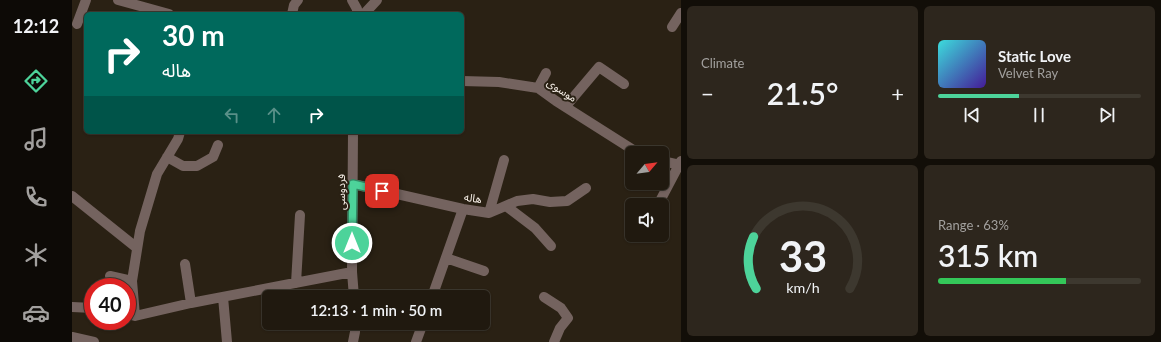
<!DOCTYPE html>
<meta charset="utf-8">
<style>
body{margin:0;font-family:Lato,"Noto Sans Arabic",sans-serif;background:#2d261d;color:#f1f3f6;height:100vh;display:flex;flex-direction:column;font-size:15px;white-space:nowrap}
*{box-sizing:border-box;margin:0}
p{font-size:13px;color:#a2a09e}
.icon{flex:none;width:22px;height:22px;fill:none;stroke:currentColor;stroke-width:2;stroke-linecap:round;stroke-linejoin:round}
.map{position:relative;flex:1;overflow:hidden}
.panel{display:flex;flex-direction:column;gap:6px;padding:6px;background:#120e08;width:480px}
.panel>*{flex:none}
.top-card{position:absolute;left:12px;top:12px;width:380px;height:122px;border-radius:6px;box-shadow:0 1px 3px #0004,0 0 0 1px #3d382f;background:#00695c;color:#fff;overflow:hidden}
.needle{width:26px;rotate:61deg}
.buttons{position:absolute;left:553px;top:146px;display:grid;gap:8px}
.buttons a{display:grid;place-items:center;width:44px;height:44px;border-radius:6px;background:#20190f;box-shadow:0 1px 3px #0004,0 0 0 1px #3d382f;font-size:20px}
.speed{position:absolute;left:12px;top:278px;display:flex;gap:8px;font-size:20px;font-weight:700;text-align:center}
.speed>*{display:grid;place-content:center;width:52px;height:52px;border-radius:50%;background:#20190f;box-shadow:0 1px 3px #0004,0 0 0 1px #3d382f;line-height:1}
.speed .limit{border:6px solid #d22;background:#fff;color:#111}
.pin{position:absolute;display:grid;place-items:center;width:34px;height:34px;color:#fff;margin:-17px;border-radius:8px;box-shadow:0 2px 6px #0006}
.me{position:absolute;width:44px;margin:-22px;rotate:0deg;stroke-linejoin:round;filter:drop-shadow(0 0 3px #0008)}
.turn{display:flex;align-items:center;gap:14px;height:84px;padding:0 12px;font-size:18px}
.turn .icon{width:52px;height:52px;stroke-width:2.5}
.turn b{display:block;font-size:28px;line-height:34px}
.lanes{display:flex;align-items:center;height:38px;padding:0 12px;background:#0003;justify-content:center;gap:20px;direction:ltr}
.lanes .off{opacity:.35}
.big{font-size:30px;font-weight:600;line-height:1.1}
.panel .widget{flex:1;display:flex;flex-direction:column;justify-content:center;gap:6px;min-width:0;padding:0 14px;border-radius:6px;background:#2d261d}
.panel .dial{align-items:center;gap:0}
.dial svg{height:104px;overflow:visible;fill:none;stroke:#3d382f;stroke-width:7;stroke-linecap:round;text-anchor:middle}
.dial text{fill:#f1f3f6;stroke:none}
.song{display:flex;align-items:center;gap:12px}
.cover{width:48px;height:48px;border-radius:6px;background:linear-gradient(135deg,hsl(180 70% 55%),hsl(260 70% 35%))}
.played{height:4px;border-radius:2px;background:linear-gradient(90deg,#4dd39a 40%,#3d382f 40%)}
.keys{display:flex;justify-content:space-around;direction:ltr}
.heat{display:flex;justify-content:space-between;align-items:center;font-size:22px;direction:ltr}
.charge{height:6px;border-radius:3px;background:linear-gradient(90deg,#34c759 63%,#3d382f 0)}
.panel .tiles{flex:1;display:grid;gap:6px;grid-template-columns:repeat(2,1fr)}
.trip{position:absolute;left:190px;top:290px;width:228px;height:40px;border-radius:6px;background:#20190f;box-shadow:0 1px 3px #0004,0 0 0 1px #3d382f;font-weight:600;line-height:40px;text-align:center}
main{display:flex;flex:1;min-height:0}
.tabs{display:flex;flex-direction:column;width:72px;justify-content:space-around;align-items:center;background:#0d0a06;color:#a2a09e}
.tabs .icon{width:28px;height:28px}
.tabs .on{color:#4dd39a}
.tabs b{font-size:18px;color:#f1f3f6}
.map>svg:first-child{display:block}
</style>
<main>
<nav class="tabs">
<b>12:12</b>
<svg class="icon on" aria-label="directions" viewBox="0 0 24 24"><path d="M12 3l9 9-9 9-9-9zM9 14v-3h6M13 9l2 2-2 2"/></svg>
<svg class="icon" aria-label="music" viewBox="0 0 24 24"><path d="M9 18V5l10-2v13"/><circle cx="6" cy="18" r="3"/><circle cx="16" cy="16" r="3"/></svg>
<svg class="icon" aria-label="phone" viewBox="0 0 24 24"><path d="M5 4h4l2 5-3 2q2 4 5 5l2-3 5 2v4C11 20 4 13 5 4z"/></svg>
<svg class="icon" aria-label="climate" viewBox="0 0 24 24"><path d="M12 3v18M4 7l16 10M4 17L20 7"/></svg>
<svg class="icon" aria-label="car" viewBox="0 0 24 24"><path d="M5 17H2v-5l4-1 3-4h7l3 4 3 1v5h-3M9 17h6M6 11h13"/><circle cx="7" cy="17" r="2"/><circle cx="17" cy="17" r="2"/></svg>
</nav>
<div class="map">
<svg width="609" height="342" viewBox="0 0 609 342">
<rect width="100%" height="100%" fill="#2a2114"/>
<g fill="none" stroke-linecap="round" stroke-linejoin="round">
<path stroke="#74635f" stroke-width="10" d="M46,0L97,14
M280,0L285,9V14
M220,14L222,5L226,0
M292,14L305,0
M5,24L14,0
M600,27L609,13
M390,81L427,82L466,88L484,101L566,153
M466,88L474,73
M494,106L527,67L552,84
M281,132L280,272L282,297
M95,157L111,166H125L141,157L146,145
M590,161L609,165
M281,184L391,209L417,213L445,201L461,199L478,202L495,201L514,188
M0,196L65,248
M588,201L609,161
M434,206L463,228L479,246
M417,213L432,160
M374,258L412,271
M113,264L119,303
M38,276L60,281
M224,283L228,215
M151,297L155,342
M360,297L391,209
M472,297L489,308L496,318L488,328L482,342
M0,307L21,308
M55,314L63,316L119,303L280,272
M63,316L60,281L68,231L85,174L106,139L108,132
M0,337L22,342
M281,342L283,332V323
M344,342L351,323"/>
</g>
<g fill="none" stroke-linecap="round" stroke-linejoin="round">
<g stroke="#328964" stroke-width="10">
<path id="route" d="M280,243L281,184L310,191"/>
</g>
<use href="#route" stroke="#4dd39a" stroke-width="7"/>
</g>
<g text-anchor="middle" stroke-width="4" stroke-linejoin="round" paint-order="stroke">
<g font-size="11" fill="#f7f0e8" stroke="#2a2114">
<text transform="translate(490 90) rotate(33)" y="4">موسوی</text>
<text transform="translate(269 192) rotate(-90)" y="4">فردوسی</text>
<text transform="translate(401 198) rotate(9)" y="4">هاله</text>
</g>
</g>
</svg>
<div class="buttons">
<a><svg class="needle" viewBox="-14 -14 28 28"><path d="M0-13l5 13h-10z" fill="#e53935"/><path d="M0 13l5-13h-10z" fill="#a2a09e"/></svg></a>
<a><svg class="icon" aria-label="sound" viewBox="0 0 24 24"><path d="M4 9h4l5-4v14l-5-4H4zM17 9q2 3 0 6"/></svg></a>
</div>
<div class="speed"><div class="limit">40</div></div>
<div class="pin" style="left:310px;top:191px;background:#d93025"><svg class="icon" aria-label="arrive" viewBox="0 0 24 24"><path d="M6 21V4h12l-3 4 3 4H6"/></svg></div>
<svg class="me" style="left:280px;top:243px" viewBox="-20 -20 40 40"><circle r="17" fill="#4dd39a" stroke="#fff" stroke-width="3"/><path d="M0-11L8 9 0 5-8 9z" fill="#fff"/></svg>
<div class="trip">12:13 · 1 min · 50 m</div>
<div class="top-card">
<div class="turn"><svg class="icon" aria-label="right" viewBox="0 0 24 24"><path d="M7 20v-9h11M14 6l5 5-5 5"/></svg><div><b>30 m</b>هاله</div></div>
<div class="lanes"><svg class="icon off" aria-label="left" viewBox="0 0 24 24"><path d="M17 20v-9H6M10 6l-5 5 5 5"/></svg><svg class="icon off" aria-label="ahead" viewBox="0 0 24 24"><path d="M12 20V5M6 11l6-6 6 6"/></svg><svg class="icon" aria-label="right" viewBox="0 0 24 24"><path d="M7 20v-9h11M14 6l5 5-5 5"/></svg></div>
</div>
</div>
<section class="panel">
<div class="tiles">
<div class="widget"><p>Climate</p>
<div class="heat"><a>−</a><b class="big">21.5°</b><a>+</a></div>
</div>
<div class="widget">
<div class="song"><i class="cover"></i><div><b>Static Love</b><p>Velvet Ray</p></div></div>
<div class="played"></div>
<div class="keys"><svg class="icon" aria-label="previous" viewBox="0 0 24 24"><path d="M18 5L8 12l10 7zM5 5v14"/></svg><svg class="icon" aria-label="pause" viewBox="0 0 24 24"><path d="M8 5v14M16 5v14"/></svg><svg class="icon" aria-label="next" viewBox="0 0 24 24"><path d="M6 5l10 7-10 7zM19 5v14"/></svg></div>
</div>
<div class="widget dial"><svg viewBox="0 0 100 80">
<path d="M14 69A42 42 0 1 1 86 69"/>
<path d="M14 69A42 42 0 0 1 12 29" stroke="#4dd39a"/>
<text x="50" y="56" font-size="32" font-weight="700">33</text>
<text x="50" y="72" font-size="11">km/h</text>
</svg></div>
<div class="widget"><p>Range · 63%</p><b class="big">315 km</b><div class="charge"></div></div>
</div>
</section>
</main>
